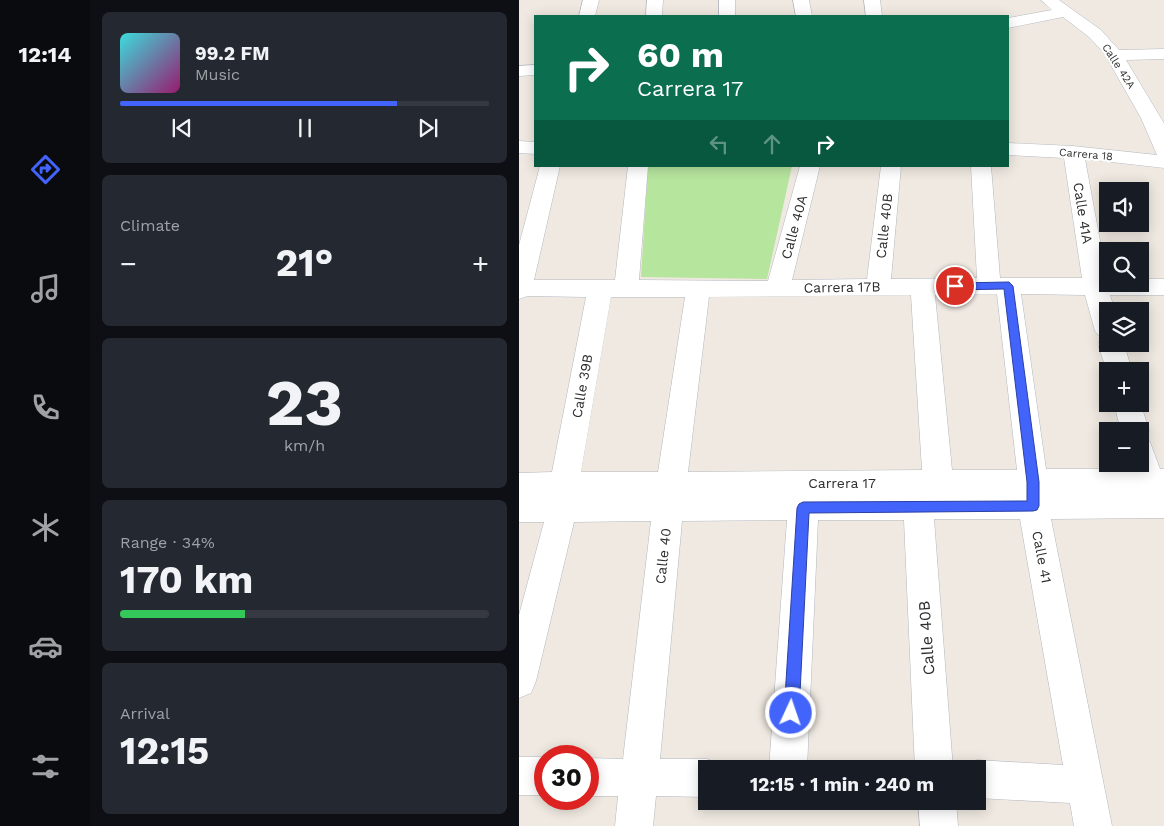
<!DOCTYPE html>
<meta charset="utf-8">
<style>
body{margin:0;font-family:"Work Sans",sans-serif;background:#242831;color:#f1f3f6;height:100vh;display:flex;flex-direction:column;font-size:19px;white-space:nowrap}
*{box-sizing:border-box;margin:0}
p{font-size:16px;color:#9ea1a6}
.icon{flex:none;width:28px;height:28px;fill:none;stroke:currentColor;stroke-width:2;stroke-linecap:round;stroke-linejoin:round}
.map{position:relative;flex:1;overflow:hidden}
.side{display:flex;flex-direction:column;gap:12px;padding:12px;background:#0d0f14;width:429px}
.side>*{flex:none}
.top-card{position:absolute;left:15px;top:15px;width:475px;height:152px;border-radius:0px;box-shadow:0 2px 12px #0003;background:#0b6e4f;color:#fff;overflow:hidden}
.buttons{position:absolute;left:580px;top:182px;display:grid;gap:10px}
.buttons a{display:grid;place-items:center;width:50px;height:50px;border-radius:0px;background:#171b24;box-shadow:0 2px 12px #0003;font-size:25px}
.speed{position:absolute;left:15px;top:745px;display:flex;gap:10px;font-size:25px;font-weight:700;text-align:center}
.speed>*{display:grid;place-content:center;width:65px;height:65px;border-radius:50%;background:#171b24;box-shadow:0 2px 12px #0003;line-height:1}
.speed .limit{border:8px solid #d22;background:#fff;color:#111}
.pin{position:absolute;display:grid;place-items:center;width:42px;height:42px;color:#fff;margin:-21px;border:2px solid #fff;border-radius:50%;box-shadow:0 1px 5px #0007}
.me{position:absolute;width:55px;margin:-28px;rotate:3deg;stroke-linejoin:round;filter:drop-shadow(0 0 4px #0008)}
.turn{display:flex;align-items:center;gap:18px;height:105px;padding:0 20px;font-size:22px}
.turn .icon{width:65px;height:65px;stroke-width:2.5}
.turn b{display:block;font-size:35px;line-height:42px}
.lanes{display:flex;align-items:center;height:48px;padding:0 20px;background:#0003;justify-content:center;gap:25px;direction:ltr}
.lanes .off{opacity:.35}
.big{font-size:38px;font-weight:700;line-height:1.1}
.side .tile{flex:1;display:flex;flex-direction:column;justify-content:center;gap:8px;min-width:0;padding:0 18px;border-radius:8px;background:#242831}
.side .dial{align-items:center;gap:0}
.dial b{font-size:65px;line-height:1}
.song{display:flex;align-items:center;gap:15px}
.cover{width:60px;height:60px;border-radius:8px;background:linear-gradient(135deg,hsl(180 70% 55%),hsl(320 70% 35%))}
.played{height:5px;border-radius:2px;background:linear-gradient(90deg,#4264fb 75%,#363941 75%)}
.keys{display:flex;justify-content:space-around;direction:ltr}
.heat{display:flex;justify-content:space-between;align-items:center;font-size:28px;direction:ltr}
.charge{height:8px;border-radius:4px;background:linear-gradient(90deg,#34c759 34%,#363941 0)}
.trip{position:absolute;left:179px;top:760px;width:288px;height:50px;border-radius:0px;background:#171b24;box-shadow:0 2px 12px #0003;font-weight:700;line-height:50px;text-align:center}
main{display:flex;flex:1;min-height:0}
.menu{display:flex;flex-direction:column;width:90px;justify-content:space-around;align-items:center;background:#090b0e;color:#9ea1a6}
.menu .icon{width:35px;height:35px}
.menu .current{color:#4264fb}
.menu b{font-size:22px;color:#f1f3f6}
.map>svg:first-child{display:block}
</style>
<main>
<nav class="menu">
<b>12:14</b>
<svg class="icon current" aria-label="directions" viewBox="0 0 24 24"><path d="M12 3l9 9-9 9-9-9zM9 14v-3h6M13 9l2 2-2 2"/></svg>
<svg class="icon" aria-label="music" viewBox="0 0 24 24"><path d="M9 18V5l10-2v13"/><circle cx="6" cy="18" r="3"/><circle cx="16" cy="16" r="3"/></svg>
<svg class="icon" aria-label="phone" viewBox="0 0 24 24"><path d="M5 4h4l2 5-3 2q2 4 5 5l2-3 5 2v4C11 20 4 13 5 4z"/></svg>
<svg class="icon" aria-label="climate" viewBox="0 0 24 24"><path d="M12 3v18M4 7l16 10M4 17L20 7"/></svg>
<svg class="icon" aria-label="car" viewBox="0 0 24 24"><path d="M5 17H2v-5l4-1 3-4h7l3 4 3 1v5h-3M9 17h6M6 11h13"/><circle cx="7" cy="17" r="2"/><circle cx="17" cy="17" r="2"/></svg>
<svg class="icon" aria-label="filters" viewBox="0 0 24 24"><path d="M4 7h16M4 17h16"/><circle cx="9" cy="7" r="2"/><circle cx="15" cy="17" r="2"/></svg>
</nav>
<section class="side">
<div class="tile">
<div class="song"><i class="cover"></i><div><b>99.2 FM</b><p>Music</p></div></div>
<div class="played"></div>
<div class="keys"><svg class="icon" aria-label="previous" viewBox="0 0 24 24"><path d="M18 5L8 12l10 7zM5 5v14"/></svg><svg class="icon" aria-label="pause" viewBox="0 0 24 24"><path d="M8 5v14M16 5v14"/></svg><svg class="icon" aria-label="next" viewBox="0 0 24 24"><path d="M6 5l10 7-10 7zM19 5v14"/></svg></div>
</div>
<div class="tile"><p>Climate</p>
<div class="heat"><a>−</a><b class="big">21°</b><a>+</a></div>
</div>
<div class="tile dial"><b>23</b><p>km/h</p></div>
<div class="tile"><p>Range · 34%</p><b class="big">170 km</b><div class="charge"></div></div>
<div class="tile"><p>Arrival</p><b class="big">12:15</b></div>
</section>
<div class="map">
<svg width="646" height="826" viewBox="0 0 646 826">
<rect width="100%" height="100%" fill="#efe9e1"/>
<path fill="#b6e59e" d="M129,166H273L248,279L122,277Z"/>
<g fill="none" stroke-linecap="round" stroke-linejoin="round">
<g stroke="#b4b7c1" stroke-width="1">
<path id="minor" d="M64,0H80L76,16H60Z
M128,0H144L143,16H127Z
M200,0H216V16H200Z
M274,0H290L293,16H277Z
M345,0H361L363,16H347Z
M522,0H540L582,30L600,50L646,49V59L607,60L646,125V168L566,159L589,284H621V279H646V295H591L596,311H589V344H605L613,371H589V375L579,344L582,338L576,331L566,295L502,294L527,469H612L611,464H621V431H602L595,404H621V401L630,431L624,439L631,442L641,469H646V518L532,519L593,826H555L551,803L458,798V769H444L445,766L458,760L544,765L501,519H415L434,769H396L385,520H299L288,769H250L268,520L163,521L141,759H188L201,765L203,769H188V797L137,796L134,826H96L99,796H69V758L104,759L132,521L55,522L17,681L12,693L0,698V615L25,522H0V473L33,472L67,297L9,296L0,299V245L21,166H41L15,280H96L109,166H129L120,280L249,281L281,166H301L273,280L348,279L362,166H382L372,279L458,278L452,166H472L481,278H563L545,158L489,155V143L554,146L638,155L622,118L585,53L570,37L544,17L489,28V18L533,10ZM478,294L498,470H433L416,295ZM392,295L403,470L169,472L190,297ZM92,297H166L139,472H62Z
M16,65V75L0,76V66Z
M0,141L16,142V154L0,153Z
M0,757H26V795H0Z
M399,801H437L439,826H401Z"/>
</g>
<use href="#minor" fill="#fff" fill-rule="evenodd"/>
</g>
<path fill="#4264fb" stroke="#2b41a3" d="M490,282L494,286L520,482V506L518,510L514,511L290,513L280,713L278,718L272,720L267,718L265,713L278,508L280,504L284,502L508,501V482L485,289L436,290L432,286L436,283Z"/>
<g text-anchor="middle" stroke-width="4.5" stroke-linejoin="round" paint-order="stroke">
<g font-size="11" fill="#2e2e2e" stroke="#fff">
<text transform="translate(600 66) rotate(57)" y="4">Calle 42A</text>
<text transform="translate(567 154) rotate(5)" y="4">Carrera 18</text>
</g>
<g font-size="14" fill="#2e2e2e" stroke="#fff">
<text transform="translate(564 213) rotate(81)" y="5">Calle 41A</text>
<text transform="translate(365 226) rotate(-84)" y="5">Calle 40B</text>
<text transform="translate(275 227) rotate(-75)" y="5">Calle 40A</text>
<text transform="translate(323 287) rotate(-1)" y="5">Carrera 17B</text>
<text transform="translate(63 386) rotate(-80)" y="5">Calle 39B</text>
<text x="323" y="488">Carrera 17</text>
<text transform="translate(144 556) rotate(-84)" y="5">Calle 40</text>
<text transform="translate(523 557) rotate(79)" y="5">Calle 41</text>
</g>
<g font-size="16" fill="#2e2e2e" stroke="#fff">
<text transform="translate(407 638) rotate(-94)" y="6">Calle 40B</text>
</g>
</g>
</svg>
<div class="buttons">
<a><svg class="icon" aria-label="sound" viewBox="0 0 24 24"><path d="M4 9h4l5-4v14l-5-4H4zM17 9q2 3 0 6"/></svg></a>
<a><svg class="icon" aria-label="search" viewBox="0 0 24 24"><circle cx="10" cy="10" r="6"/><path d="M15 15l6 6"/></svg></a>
<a><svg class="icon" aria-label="layers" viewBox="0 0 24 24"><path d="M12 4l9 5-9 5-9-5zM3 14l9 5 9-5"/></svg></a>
<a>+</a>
<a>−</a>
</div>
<div class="speed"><div class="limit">30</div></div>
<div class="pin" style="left:436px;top:286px;background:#d93025"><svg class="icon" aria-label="arrive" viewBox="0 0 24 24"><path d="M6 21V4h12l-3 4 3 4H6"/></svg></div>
<svg class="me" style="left:272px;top:713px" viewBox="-20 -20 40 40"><circle r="17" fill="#4264fb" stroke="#fff" stroke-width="3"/><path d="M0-11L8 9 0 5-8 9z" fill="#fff"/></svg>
<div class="trip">12:15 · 1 min · 240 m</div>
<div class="top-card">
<div class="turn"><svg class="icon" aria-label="right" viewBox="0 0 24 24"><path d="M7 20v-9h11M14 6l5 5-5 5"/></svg><div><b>60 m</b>Carrera 17</div></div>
<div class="lanes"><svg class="icon off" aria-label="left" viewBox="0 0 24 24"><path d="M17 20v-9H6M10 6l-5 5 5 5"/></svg><svg class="icon off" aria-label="ahead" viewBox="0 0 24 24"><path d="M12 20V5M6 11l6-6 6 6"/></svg><svg class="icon" aria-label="right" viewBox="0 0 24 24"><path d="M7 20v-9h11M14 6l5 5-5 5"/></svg></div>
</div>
</div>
</main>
